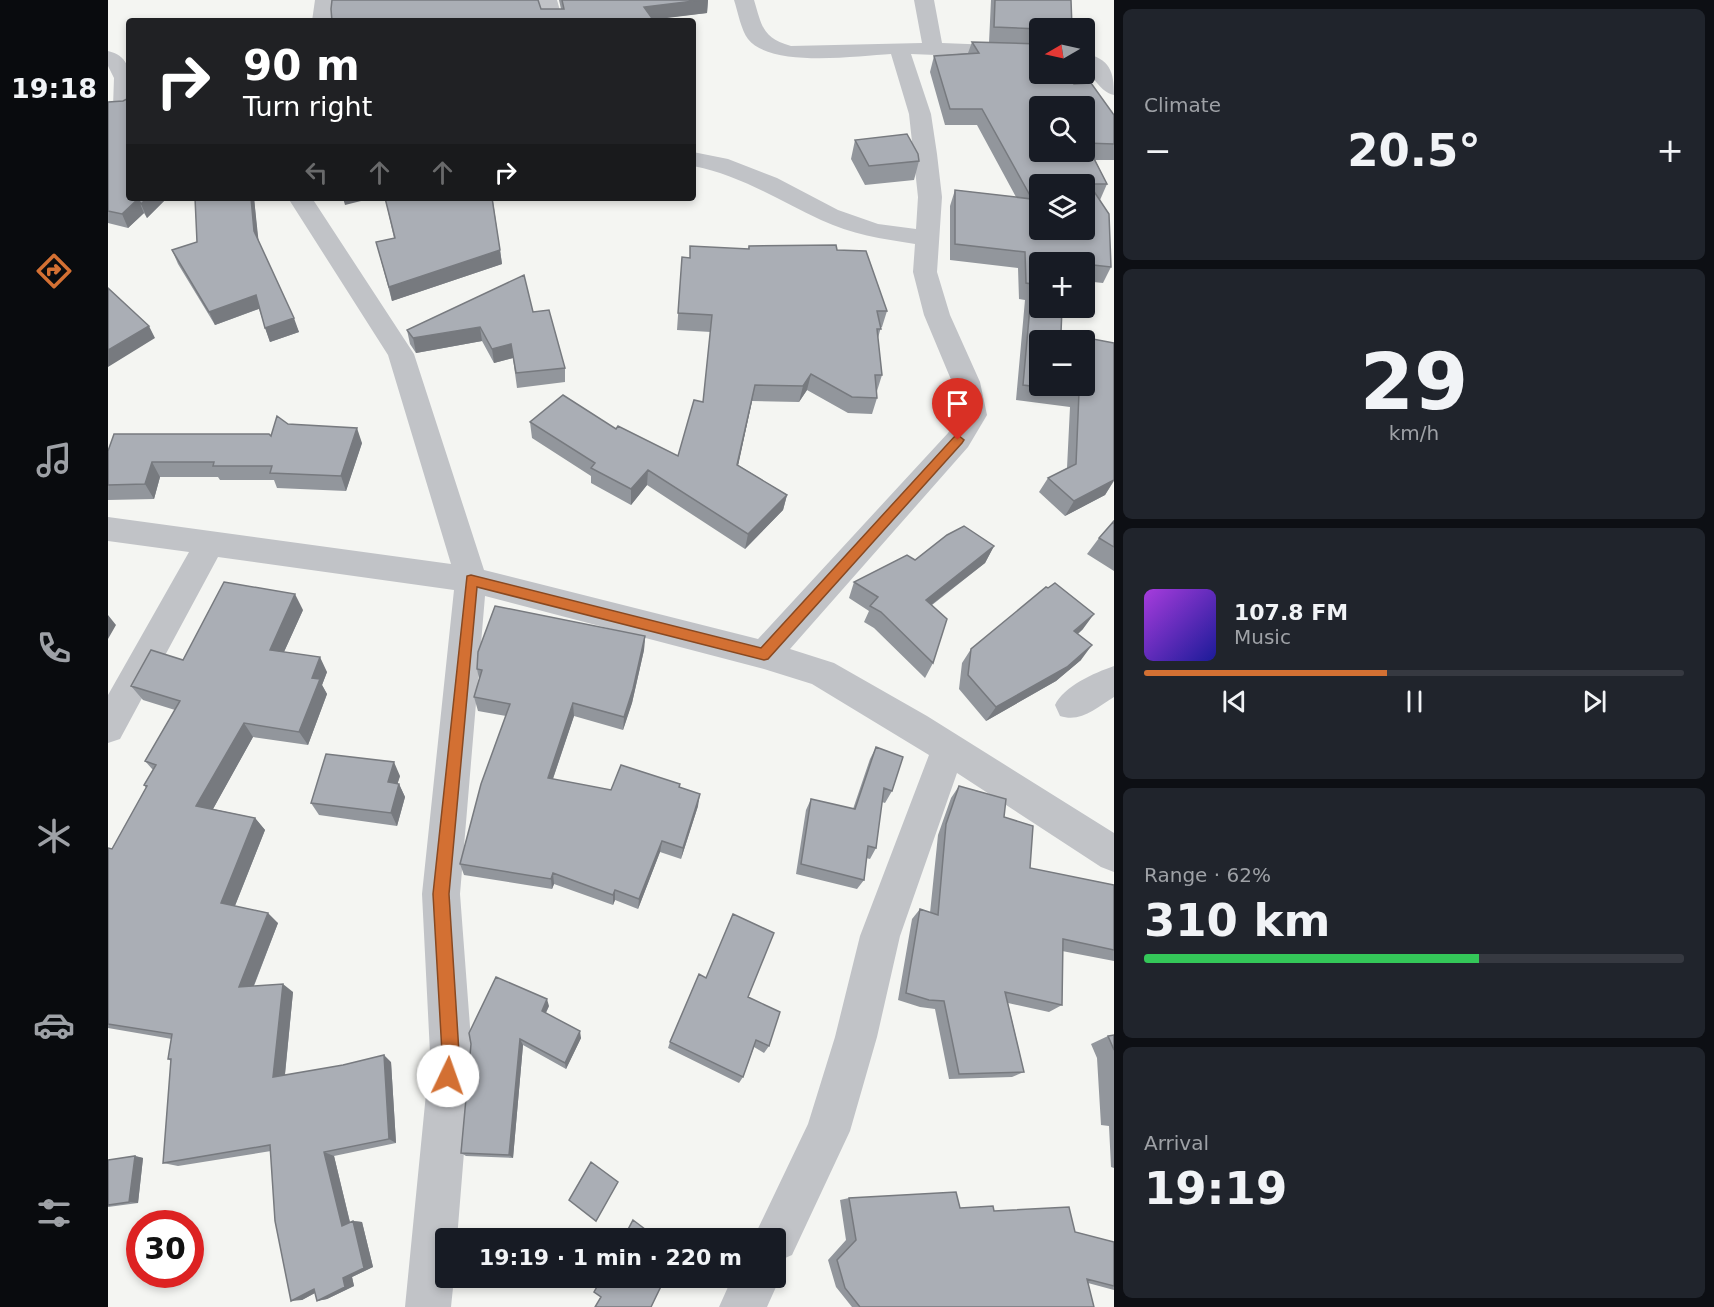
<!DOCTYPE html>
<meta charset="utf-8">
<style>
body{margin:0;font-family:"DejaVu Sans",sans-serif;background:#20242c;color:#f1f3f6;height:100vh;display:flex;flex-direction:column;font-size:22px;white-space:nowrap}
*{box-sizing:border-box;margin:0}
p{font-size:20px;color:#9ea1a6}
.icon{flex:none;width:33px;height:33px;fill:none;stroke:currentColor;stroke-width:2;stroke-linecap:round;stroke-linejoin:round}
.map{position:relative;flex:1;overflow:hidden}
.details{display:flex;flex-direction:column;gap:9px;padding:9px;background:#0d0f14;width:600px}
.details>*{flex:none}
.banner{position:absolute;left:18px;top:18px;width:570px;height:183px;border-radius:6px;box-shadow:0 3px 9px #0003;background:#202124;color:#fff;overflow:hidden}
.needle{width:39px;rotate:261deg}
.tools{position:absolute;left:921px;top:18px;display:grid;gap:12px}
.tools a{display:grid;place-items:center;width:66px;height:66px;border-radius:6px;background:#171b24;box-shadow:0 3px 9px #0003;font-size:30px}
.speed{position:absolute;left:18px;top:1210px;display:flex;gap:12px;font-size:30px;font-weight:700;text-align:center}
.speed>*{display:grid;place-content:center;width:78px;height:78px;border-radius:50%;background:#171b24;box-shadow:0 3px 9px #0003;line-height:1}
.speed .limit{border:9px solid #d22;background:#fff;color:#111}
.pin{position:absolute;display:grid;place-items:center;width:51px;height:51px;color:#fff;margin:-62px -26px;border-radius:50% 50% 50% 0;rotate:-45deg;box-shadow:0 0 6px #0007}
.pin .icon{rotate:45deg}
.me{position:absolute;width:66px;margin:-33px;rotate:3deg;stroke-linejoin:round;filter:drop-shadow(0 0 4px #0008)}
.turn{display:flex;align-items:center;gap:21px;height:126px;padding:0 18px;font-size:27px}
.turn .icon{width:78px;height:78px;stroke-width:2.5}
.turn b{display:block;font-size:42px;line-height:51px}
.lanes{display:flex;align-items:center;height:57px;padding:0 18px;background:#0003;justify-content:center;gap:30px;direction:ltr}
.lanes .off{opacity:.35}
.big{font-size:45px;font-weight:700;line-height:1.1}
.details .card{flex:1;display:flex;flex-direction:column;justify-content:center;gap:9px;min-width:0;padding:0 21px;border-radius:9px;background:#20242c}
.details .dial{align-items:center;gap:0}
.dial b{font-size:78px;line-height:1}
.song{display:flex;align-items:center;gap:18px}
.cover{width:72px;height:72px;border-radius:9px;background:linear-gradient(135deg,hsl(280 70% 55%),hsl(240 70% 35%))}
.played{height:6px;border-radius:3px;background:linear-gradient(90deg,#d37033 45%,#363941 45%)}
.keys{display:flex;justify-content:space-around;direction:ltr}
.heat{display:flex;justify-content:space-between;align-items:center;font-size:33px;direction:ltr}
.charge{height:9px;border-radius:4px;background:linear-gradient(90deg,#34c759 62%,#363941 0)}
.trip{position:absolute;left:327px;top:1228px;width:351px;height:60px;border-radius:6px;background:#171b24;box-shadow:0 3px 9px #0003;font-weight:700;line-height:60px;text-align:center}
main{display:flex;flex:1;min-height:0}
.tab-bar{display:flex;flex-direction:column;width:108px;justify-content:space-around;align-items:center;background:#090b0e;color:#9ea1a6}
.tab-bar .icon{width:42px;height:42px}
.tab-bar .current{color:#d37033}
.tab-bar b{font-size:27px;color:#f1f3f6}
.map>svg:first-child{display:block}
</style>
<main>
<nav class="tab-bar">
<b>19:18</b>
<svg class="icon current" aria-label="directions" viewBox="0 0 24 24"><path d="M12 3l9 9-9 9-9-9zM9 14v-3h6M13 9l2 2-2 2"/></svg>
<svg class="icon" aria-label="music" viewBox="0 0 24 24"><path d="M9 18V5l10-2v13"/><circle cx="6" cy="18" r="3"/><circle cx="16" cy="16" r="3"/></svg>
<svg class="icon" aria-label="phone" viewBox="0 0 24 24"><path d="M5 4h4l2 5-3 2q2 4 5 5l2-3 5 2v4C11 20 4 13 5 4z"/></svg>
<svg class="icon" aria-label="climate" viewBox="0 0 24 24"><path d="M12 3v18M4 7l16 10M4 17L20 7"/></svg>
<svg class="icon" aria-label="car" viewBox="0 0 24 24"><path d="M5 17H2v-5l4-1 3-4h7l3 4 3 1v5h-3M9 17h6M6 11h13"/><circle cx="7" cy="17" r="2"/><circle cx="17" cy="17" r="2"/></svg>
<svg class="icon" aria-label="filters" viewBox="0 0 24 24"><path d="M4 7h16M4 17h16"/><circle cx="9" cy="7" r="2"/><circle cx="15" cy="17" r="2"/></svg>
</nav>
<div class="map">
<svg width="1006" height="1307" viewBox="0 0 1006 1307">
<rect width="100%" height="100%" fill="#f4f5f2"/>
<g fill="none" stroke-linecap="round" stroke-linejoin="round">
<path fill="#c1c3c7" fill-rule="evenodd" d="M207,0H227L224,21H204Z
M429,0H449L455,21H435Z
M626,0H646C654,26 654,38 683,46L814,43L806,0H826L834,43L932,47V59L803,54L823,114L829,154L834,197L829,272L842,315L872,382L879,415L860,447L682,649L726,663L819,716L1006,833V872L993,867L849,773L792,936L769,1037L742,1131L684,1255L668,1262V1239H645L700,1124L727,1037L752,936L821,755L704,684L656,669L377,596L352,894L364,1053L349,1239H338V1278H346L343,1307H297L322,1053L314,894L346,590L110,557L12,739L0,743V695L81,552L0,541V517L343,564L280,355L180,198H204L306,354L376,570L650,639L840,433L851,415L844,382L816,315L805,272L807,244C774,239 743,234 713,220C670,200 632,175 585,166V152L620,159L669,178L730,210L770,224L808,229L810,197L801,114L783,54C748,56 663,68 640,39C633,30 630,12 626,0Z
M0,51C30,58 21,88 21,112H8L5,107L6,78L0,66Z
M976,53C1002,59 1006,71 1006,95C991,92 976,67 976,53Z
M1006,666V697C988,708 973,723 952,716L947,705C956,686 986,673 1006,666Z
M668,1267L672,1278L659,1307H611L624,1278H668Z"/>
</g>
<path fill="#92969c" d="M451,0H600L599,13L545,19L433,9H453Z
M883,0H963L932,28V74L966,84L1006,115V160H987L999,184L992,200L1003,267L995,283L976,281V262H932L953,333L1006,343V481L997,495L957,516L931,492L940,478L959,468L962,407L908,400L917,300L911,299L910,268L842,260V206L847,190L908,197L869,125H837L822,72L826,56L860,53L864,42L881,43Z
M0,102L21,198H59L39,218L36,213L20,228L0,223Z
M747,140L811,161L806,180L757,185L743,159Z
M87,198H146L150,241L191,332L162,342L151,309L107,325L70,264L64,250L89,242Z
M277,198H402L401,201H385L394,264L284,301L268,242L286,238Z
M641,246L729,250L779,311L774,327H773L770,338L774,375L769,391V398L764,414L740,413L699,390L691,402L644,401L630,465L679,495L675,510L637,549L539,485L523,505L483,483V476L424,438L422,422L508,429L570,456L595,402L603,332L569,330L574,257L581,258L640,249Z
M425,312L457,368V382L409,388L405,358L386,363L374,341L308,353L302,344L299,330Z
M180,424L254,443L238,491L169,488L166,480H112L110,477H52L46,499L0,500V451L163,436Z
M1006,521V571L979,554L991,538Z
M886,546L877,563L824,605L825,663L817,678L766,628L756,622L761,611L741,598L746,582L807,560Z
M195,610L176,652L219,672L214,685L219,694L200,745L145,737L105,809L147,818L157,830L127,906L170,923L146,986L185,992L177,1075L283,1062L288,1143L226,1156L242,1222L245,1221L254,1222L265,1267L244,1277L246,1286L219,1299L209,1301L207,1293L194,1300L163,1151L70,1166L55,1163L63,1061L60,1059L64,1039L0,1028V848L4,849L38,788L36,785L45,770L37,761L67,710L35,700L23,686L75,660Z
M975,629L970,634L973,660L948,681L878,721L851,689L854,663L863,649Z
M537,636L536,650L524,703L515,730L466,716L445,779L503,790L572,784L571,788L590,806L573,859L552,852L530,909L507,900L505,905L446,884L444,889L356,875L352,864L398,716L370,711L366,697L371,679L369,669Z
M768,747L784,791L777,803L774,802L768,848L762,859L758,858L756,880L749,889L688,874L698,810L703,799L745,809L762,759Z
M292,776L289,784H291L297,797L289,826L211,815L203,803Z
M851,786L896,817L922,868L1006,885V961L954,951V1005L941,1012L900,1003L916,1072L904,1077L841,1079L827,1009L812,1007L790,1000L804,919L812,909L822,913L830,835L843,798Z
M640,997L661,1046L656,1053L646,1047L635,1077L631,1083L560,1048L562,1042Z
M441,1006L438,1013L473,1038L458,1069L415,1045L405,1158L358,1156L353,1153L363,1044Z
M1006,1035V1168L1003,1167L1001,1126L993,1125L989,1058L983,1044L1000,1036Z
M27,1156L35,1158L30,1203L0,1207V1160Z
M741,1198L886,1211L1006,1242V1290L980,1283L986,1307H744L728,1287L720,1260L738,1240L732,1200Z"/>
<path fill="#777a7f" d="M594,0H600L599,13L535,21L536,7Z
M39,198H59L39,218L33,204Z
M143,198H146L151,245L146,231Z
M235,198H265L237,205Z
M30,199L36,213L20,228L14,214Z
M392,250L394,264L284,301L281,287Z
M148,295L153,308L107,325L101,312Z
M186,318L191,332L162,342L157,328Z
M41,326L47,338L0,367V350Z
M372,327L374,341L308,353L305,338Z
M403,344L405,358L386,363L384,349Z
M703,374L699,390L691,402L695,386Z
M647,385L644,401L627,480L629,465Z
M249,428L254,443L238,491L233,476Z
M44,462L52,477L46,499L37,484Z
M540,470L539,485L523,505V489Z
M1006,480L997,495L957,516L966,501Z
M679,495L675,510L637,549L640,534Z
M886,546L877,563L810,615L818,600Z
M187,594L195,610L170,665L162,650Z
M986,614L975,629L955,646L966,631Z
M0,615L8,625L0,639Z
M537,636L536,650L524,703L515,730L516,717Z
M984,645L973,660L948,681L878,721L888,707Z
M212,657L219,672L214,685L219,694L200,745L191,732L204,678Z
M465,703L466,716L441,790L440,778Z
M136,723L145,737L100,818L88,806Z
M286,762L292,776L286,795L280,782Z
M291,784L297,797L289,826L283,813Z
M592,794L590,806L573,859L575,848Z
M147,818L157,830L124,913L113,903Z
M554,841L552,852L530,909L531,899Z
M445,873L446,884L444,889L443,879Z
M507,890V900L505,905V895Z
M160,913L170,923L142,995L131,987Z
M175,984L185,992L176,1083L165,1077Z
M439,999L441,1006L435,1018L434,1011Z
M472,1031L473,1038L458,1069L457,1063Z
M412,1039L415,1045L405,1158L401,1155Z
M276,1055L283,1062L288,1143L281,1139Z
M216,1152L226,1156L243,1227L234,1226Z
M27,1156L35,1158L30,1203L21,1202Z
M245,1221L254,1222L265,1267L244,1277L246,1286L219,1299L209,1301L235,1278Z
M216,1288L194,1300L183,1301L206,1289Z"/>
<path fill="#aaaeb5" stroke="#777a7f" stroke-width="1.5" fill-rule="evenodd" d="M224,0H430L433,9H456L454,0H594L536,7L546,21H224L223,9Z
M887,0H963L964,28L932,29L886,27Z
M864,42L932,44V74H966V84L983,83L1006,115V144L978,143L999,184H981L1001,214L1003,267L976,264V262L956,261V262H932V308H954L953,333L1006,343V480L966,501L940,478L968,464L971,392L915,385L924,284L918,283L917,252L847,244V190L924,199L874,109H842L826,56L871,53ZM932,106H976V152H932ZM932,184H976V230H932ZM932,340H976V386H932Z
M21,84V198H39L33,204L30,199L14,214L0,211V102L15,101L19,99L20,89Z
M799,134L810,154L811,161L761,166L747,140Z
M87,198H143L146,231L186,318L157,328L148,295L101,312L64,250L89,242Z
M277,198H384L392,250L281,287L268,242L287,238Z
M728,245L729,250L758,251L779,311H769L773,329H769L774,375H767L769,398L744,397L703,374L695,386L647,385L629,465L679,495L640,534L540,470L523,489L483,468L487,463L422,422L455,395L508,429L510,426L570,456L586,400L595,402L604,315L570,313L574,257L582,258V246L641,249V246Z
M416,275L425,312L441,310L457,368L408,373L403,344L384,349L372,327L305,338L299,330Z
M0,288L41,326L0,350Z
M169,416L180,424L249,428L233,476L162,473L164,466H105L106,462H44L37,484L0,485V451L6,434H161L163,436Z
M1006,521V547L991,538Z
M856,526L886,546L818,600L839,619L825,663L773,612L762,606L770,597L746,582L799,555L807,560L839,535Z
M116,582L187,594L162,650L212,657L204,678L212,679L191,732L136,723L88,806L147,818L113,903L160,913L131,987L175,984L165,1077L235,1065L276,1055L281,1139L216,1152L234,1226L245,1221L256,1268L235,1278L237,1287L209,1301L206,1289L183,1301L167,1221L162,1145L55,1163L63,1059H60L64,1034L0,1024V848L4,849L39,786L36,785L48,765L37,761L72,701L23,686L43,650L75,660Z
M947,583L986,614L966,631L984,645L959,667L888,707L860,675L863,649L938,587L940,588Z
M387,606L537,636L525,689L516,717L465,703L440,778L503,790L513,765L572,784L571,787L592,794L575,848L554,841L531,899L507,890L505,895L445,873L443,879L352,864L373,784L402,704L366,697L374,670L369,669L370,652Z
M768,747L795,757L784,791L776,788L768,848L760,846L756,880L693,864L703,799L747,809Z
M218,754L286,762L280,782L291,784L283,813L203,803Z
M851,786L898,799L896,817L925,826L922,868L1006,885V950L955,939L954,1005L897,992L916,1072L851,1074L836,1001L821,1000L798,993L812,909L830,915L838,824Z
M625,914L666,933L640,997L672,1012L661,1046L648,1040L635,1077L562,1042L591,974L598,978Z
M388,977L439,999L434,1011L472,1031L457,1063L412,1039L401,1155L353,1153L363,1044L361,1033Z
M1006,1035V1050L1000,1036Z
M27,1156L21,1202L0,1205V1160Z
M483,1162L510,1182L488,1221L461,1200Z
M848,1192L852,1208L885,1206L886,1211L961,1207L967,1232L1006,1242V1286L979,1279L986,1307H752L737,1288L729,1260L748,1240L741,1198Z
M525,1220L550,1239H515Z
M494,1278H557L543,1307H487L493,1297L486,1292Z"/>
<path fill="#d37033" stroke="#894921" stroke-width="1.5" d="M850,435L856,440L854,443L660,659L656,660L369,587L341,894L351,1053L347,1082L340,1085L334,1082L332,1076L334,1053L325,894L359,576L363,575L653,648L846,437Z"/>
</svg>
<div class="tools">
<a><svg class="needle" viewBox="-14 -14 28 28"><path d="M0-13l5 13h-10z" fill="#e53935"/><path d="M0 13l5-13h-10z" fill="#9ea1a6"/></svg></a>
<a><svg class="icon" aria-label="search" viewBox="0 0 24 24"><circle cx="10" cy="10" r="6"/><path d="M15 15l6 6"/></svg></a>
<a><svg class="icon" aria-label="layers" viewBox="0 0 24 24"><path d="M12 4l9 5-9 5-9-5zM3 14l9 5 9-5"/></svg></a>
<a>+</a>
<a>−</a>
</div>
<div class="speed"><div class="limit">30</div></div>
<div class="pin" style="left:850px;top:440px;background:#d93025"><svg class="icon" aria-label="arrive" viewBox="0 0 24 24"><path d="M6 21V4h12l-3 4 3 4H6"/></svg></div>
<svg class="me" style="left:340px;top:1076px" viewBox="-20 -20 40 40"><circle r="19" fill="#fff"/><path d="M0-13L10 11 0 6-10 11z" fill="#d37033"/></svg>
<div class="trip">19:19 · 1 min · 220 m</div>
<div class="banner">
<div class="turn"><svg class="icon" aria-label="right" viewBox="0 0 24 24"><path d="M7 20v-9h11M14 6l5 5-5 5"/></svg><div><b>90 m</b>Turn right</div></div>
<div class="lanes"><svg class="icon off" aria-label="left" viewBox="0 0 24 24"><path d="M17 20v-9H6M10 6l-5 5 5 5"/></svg><svg class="icon off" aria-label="ahead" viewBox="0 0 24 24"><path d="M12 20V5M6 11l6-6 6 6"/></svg><svg class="icon off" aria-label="ahead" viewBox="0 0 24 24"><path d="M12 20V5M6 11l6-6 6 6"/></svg><svg class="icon" aria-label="right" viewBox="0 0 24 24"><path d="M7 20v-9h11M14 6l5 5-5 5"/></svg></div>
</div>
</div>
<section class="details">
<div class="card"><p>Climate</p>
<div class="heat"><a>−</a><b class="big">20.5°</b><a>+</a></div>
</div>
<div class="card dial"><b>29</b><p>km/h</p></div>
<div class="card">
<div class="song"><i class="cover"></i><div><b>107.8 FM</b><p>Music</p></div></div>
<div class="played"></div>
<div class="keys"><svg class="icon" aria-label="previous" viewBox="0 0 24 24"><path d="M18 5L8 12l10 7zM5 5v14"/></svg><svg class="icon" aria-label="pause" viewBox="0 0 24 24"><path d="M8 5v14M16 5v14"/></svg><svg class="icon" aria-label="next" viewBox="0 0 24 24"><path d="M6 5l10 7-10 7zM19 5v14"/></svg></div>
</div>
<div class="card"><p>Range · 62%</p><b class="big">310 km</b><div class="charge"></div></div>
<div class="card"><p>Arrival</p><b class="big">19:19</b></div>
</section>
</main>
